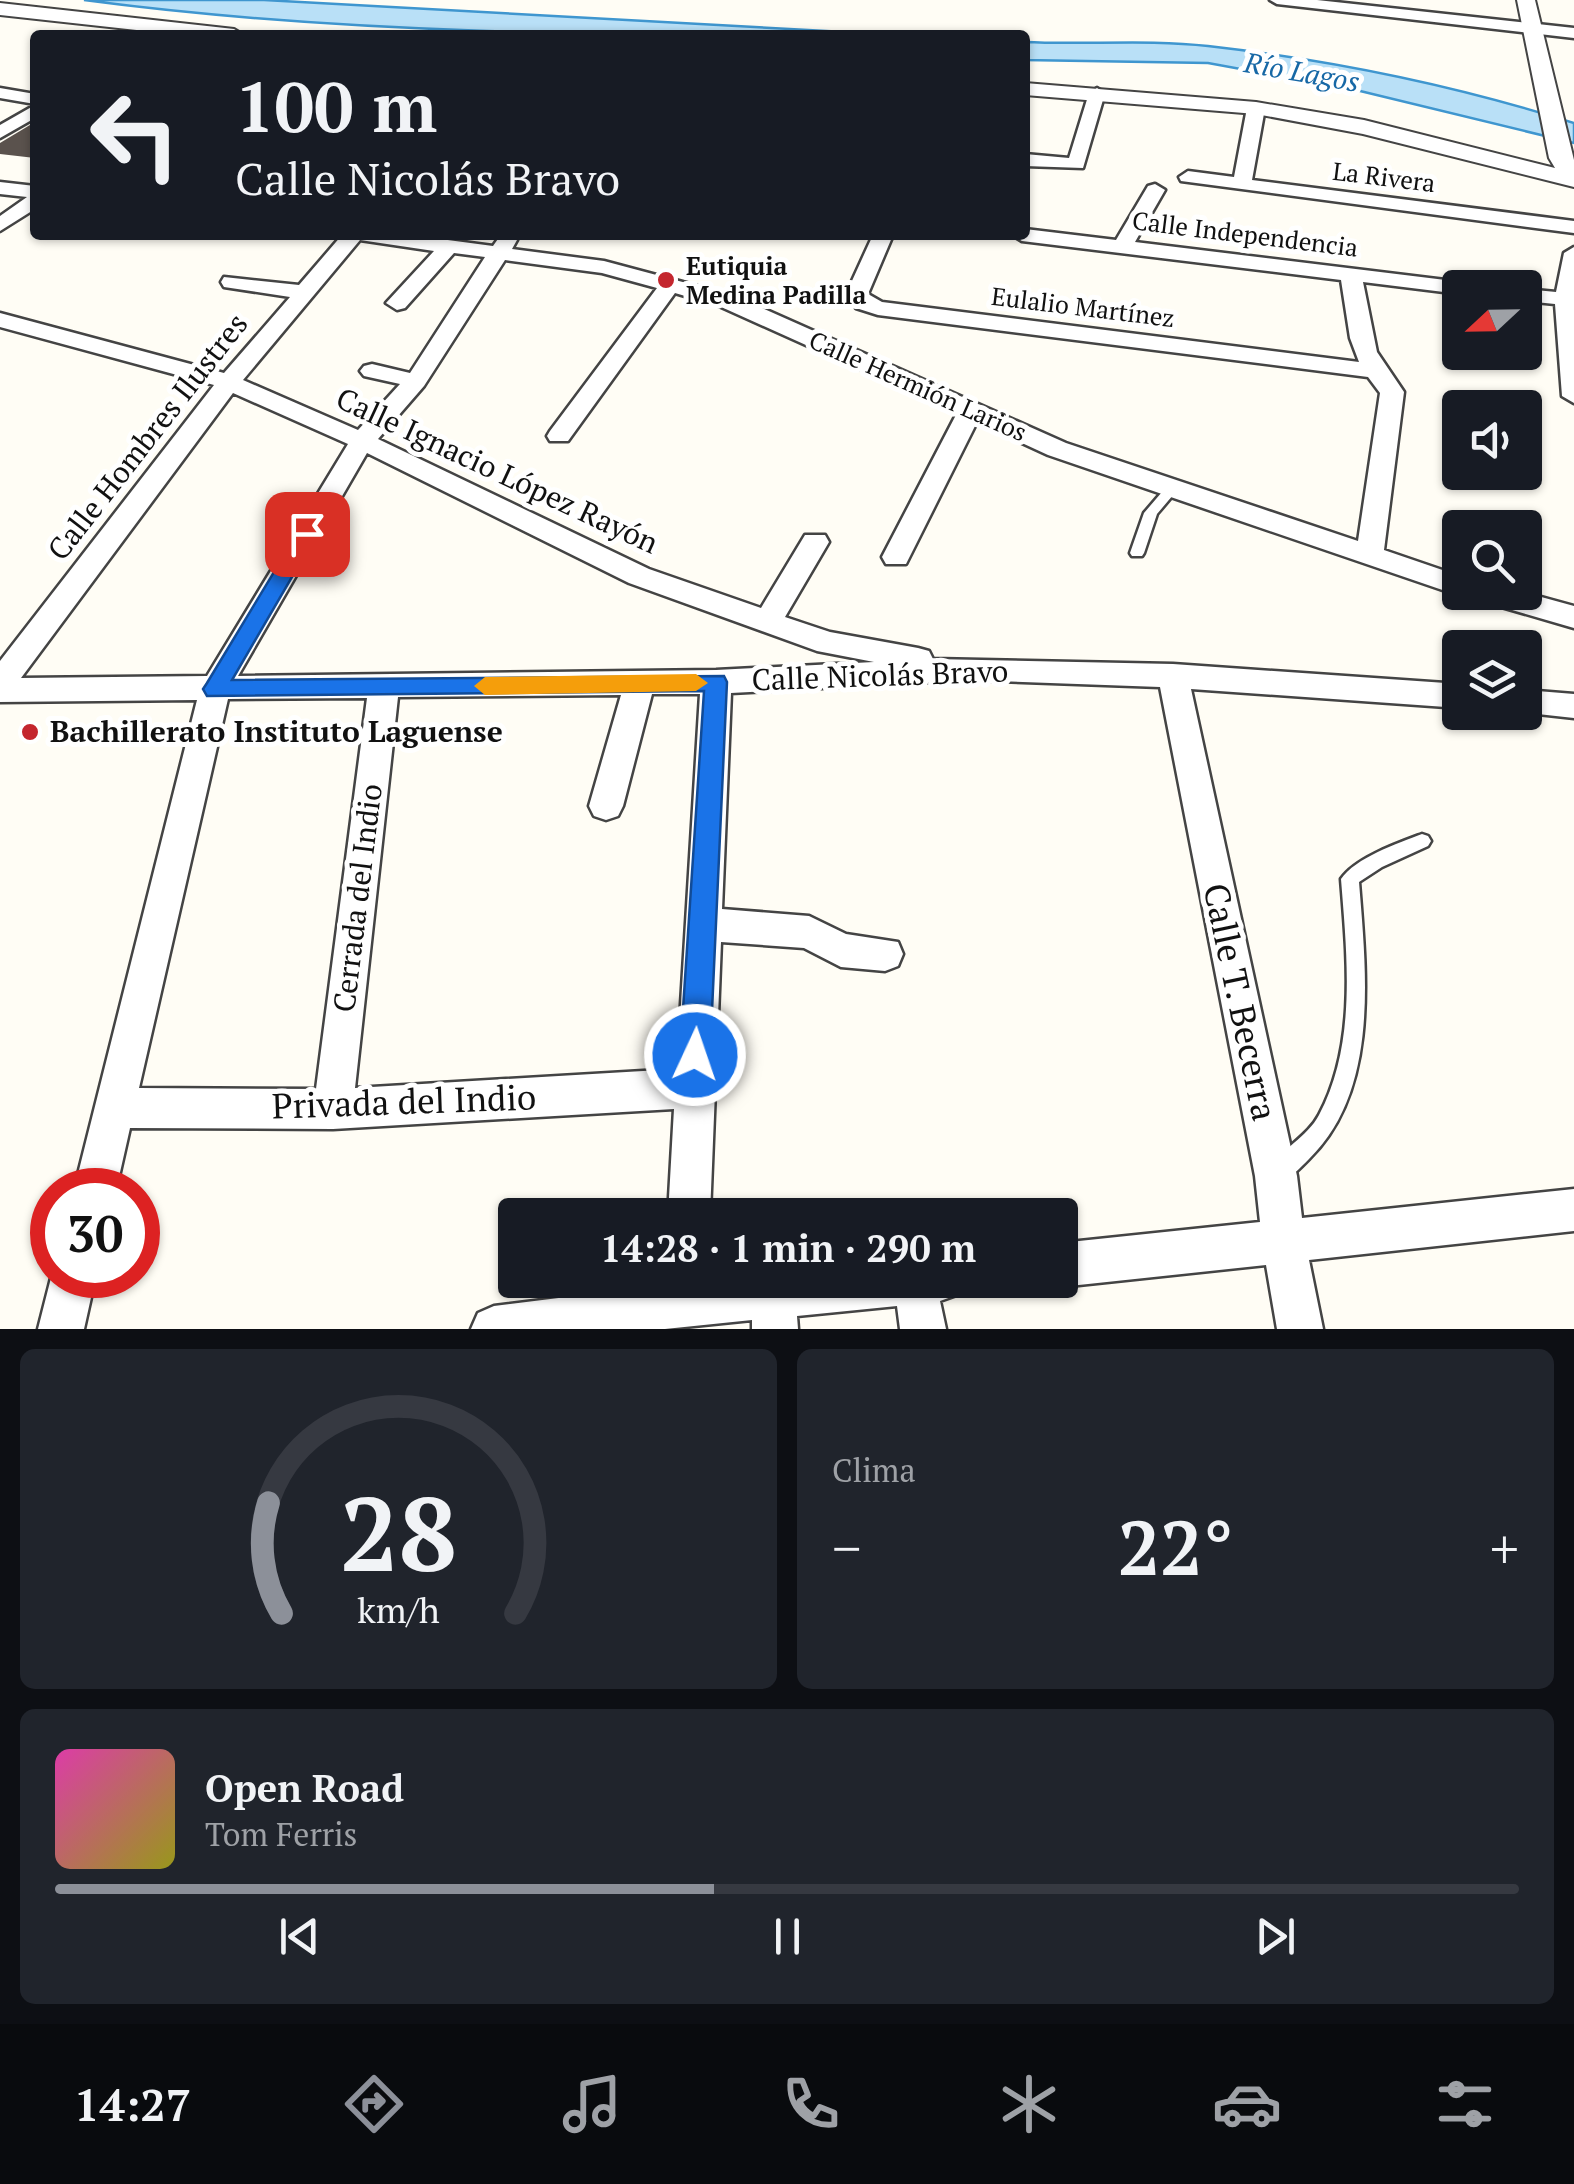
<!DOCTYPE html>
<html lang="es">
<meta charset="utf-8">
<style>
body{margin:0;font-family:"PT Serif",serif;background:#20242c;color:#f1f3f6;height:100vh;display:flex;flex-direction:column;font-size:38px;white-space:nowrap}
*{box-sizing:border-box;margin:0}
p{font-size:32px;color:#9ea1a6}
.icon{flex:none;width:55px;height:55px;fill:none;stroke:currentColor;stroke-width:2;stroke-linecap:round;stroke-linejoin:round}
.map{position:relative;height:1329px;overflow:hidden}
.panel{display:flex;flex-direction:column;gap:20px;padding:20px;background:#0d0f14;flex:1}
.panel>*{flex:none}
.guide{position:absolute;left:30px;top:30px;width:1000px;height:210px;border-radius:10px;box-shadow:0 2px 8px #0004;background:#171b24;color:#f1f3f6;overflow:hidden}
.needle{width:65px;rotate:248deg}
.controls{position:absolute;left:1442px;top:270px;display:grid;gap:20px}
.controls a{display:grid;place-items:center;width:100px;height:100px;border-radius:10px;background:#171b24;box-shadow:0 2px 8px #0004;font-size:50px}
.speed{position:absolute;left:30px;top:1168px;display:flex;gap:20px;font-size:50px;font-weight:700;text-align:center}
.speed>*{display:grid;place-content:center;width:130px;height:130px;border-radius:50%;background:#171b24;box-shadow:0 2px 8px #0004;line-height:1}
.speed .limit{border:15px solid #d22;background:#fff;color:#111}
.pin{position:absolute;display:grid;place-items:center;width:85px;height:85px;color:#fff;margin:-42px;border-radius:20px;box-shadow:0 5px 15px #0006}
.me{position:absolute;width:110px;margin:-55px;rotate:3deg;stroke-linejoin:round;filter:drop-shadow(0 0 8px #0008)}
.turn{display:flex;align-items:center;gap:35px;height:210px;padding:0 40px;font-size:45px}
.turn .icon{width:130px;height:130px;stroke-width:2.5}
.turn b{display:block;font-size:70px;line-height:85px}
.big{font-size:75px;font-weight:700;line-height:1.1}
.panel .tile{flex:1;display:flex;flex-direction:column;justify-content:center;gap:15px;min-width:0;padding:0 35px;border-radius:15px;background:#20242c}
.panel .dial{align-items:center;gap:0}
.dial svg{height:260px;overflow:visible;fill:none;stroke:#363941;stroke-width:7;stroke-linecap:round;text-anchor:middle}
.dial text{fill:#f1f3f6;stroke:none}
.song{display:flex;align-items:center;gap:30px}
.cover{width:120px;height:120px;border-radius:15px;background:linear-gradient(135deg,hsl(320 70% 55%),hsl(60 70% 35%))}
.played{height:10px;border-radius:5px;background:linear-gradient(90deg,#8c9099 45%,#363941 45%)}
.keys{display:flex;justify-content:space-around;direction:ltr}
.heat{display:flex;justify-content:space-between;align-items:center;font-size:55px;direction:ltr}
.panel .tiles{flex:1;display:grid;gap:20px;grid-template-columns:1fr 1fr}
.tile:last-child{grid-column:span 2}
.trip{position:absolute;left:498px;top:1198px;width:580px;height:100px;border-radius:10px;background:#171b24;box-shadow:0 2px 8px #0004;font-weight:700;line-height:100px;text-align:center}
.menu{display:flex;height:160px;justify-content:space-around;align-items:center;background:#090b0e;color:#9ea1a6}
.menu .icon{width:70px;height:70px}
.menu .active{color:#8c9099}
.menu b{font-size:45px;color:#f1f3f6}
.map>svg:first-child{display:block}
</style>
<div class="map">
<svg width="1574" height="1329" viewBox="0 0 1574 1329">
<rect width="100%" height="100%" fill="#fffdf5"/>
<path fill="#b9e0f7" stroke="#3f96cf" stroke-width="2.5" d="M84,0H264L900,35C627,35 355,36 84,0Z
M1025,42C1085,45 1148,39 1208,46C1331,60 1457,86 1574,123V143L1356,90L1208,63L1025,60Z"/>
<path fill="#5a524d" d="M35,122V158L0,154V143Z"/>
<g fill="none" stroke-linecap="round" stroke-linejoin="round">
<g stroke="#444" stroke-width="5">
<path id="service" d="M1173,484L1179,488L1157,514L1144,553L1142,556H1132L1130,553L1144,513L1168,485Z
M1422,834L1428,836L1431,841L1428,846L1382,867L1359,882C1366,972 1380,1090 1309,1159C1300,1168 1291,1178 1279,1183L1272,1180L1269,1173C1278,1150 1307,1138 1319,1115C1357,1044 1347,956 1341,879C1355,858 1398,843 1422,834Z"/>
</g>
<g stroke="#444" stroke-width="5">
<path id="minor" d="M1270,0H1317L1574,28V38L1277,4Z
M0,88L35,94V104L0,98Z
M1097,88L1105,93L1083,168L1025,166V154L1069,158L1089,93Z
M1256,103L1265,108L1252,180L1574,221V233L1181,181L1179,177L1188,171L1234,177L1247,108Z
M35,105V118L0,138V125Z
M0,182L35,186V209L0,231V216L27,197L0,194Z
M1155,184L1165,190L1135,242L1470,283L1472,288H1460V294L1363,282L1377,352L1404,392L1384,550L1460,576V592H1523L1574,606V628L1474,599L1470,593L1460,596L1048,455L977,422L906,564H886L882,557L957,413L719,306L675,293L568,441H550L547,436L550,431L657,288L602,273L505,260L424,386L378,439L649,569L761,608L805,535H825L829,542L785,617L830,632L918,648L929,651L933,659L1173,664L1460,684V708L1191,689L1297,1176L1302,1218L1574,1189V1231L1309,1260L1323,1329H1277L1266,1265L1060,1287L1045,1280H1060V1243L1260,1222L1255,1176L1160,687L970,680L731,693L722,909L809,916L846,934L898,942L903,954L898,966L885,971L841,967L804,948L721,942L710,1215H668L674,1109L333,1129L130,1128L116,1190H74L197,700L0,702V661L214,385L0,327V313L224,373L290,297L224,287L221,282L224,277L299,285L342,235H410L493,246L500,236L511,235L517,240L512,249L604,261L735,296L1066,443L1358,541L1380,393L1368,377L878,315L856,308L846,294L873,235H893L868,294L882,302L1359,362L1350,338L1341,280L1022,241L1012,235H1025V229L1116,240L1148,186ZM360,240L434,251L386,303L397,310L405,308L454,253L485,257L410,373L372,364L364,366L360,371L364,376L400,384L358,430L243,380ZM233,393L348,444L207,676L21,678ZM367,453L629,583L817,651L874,662L716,670L238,676ZM652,694H700L677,1069L355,1088L398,697L621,695L589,806L594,816L606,820L618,816L623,806ZM367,698L316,1089L139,1088L228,699Z
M1574,247V403L1562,396L1555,304L1525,301V289L1556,292L1564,253Z
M1525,690L1574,694V718L1520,712H1525Z
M52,1274L96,1275L84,1329H38Z
M704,1280H960L954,1296L940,1301L946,1329H900L897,1306L797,1316L798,1329H752V1320L665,1329H471L478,1313L494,1306Z"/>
</g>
<g stroke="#444" stroke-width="4">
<path id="tertiary" d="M1517,0H1535L1574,160V187L1363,134L1256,114L1025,95V83L1256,102L1364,120L1555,168L1549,158Z
M0,3L234,29L244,35H182L0,15Z"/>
</g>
<use href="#service" fill="#fff" fill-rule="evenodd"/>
<use href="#minor" fill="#fff" fill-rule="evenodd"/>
<use href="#tertiary" fill="#fff" fill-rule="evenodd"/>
</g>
<path fill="#1a73e8" stroke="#114b97" stroke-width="2.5" d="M307,527L317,534L232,680L724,676L727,682L710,1055L706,1065L695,1070L685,1065L680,1055L704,691L207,696L203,689L207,683L300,529Z"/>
<path fill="#f59e0b" d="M696,674L708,683L696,691L485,695L474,686L485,677Z"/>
<g fill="#c4262e" stroke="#fff" stroke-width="4">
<circle cx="666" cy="280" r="10"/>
<circle cx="30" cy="732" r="10"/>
</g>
<g text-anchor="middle" stroke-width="10" stroke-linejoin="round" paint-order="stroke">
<g font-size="25" fill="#111" stroke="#fff">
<text transform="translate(1384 177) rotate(7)" y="9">La Rivera</text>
<text transform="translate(1245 234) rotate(7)" y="9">Calle Independencia</text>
<text transform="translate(1083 307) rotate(7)" y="9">Eulalio Martínez</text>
<text transform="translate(918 386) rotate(24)" y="9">Calle Hermión Larios</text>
</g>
<g font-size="25" font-weight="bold" fill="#111" stroke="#fff" text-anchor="start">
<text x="686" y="275">Eutiquia<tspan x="686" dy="29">Medina Padilla</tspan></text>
</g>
<g font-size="28" font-style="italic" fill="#1768a6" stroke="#fff">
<text transform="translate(1302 72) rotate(10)" y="10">Río Lagos</text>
</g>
<g font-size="30" fill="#111" stroke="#fff">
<text transform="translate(148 437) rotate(-52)" y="10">Calle Hombres Ilustres</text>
<text transform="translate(497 471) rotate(25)" y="10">Calle Ignacio López Rayón</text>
<text transform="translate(880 676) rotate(-2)" y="10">Calle Nicolás Bravo</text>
<text transform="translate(358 898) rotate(-83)" y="10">Cerrada del Indio</text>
</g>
<g font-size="30" font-weight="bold" fill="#111" stroke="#fff" text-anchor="start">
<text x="50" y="742">Bachillerato Instituto Laguense</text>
</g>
<g font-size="35" fill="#111" stroke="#fff">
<text transform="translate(1240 1002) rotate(78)" y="12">Calle T. Becerra</text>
<text transform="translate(404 1102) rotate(-2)" y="12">Privada del Indio</text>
</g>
</g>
</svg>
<div class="controls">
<a><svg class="needle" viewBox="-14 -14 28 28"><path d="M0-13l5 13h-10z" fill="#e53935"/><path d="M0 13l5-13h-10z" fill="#9ea1a6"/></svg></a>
<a><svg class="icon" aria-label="sound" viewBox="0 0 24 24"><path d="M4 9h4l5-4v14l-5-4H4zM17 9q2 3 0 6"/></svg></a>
<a><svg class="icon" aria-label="search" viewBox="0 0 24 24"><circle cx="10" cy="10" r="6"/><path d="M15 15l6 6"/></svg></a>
<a><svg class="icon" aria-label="layers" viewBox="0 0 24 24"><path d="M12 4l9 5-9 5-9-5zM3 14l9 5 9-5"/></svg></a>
</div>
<div class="speed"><div class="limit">30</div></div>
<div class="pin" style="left:307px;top:534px;background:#d93025"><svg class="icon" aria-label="arrive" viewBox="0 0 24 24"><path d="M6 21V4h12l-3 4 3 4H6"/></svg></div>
<svg class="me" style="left:695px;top:1055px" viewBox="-20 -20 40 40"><circle r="17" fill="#1a73e8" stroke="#fff" stroke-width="3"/><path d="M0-11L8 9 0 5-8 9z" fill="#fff"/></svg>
<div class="trip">14:28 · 1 min · 290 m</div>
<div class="guide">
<div class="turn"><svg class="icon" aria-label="left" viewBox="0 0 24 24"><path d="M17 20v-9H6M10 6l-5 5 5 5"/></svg><div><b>100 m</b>Calle Nicolás Bravo</div></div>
</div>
</div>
<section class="panel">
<div class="tiles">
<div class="tile dial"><svg viewBox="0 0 100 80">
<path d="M14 69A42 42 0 1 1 86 69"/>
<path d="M14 69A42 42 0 0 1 10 35" stroke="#8c9099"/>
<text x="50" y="56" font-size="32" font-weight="700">28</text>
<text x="50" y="72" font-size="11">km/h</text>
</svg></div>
<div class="tile"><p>Clima</p>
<div class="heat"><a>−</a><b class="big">22°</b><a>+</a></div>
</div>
<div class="tile">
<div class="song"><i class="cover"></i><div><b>Open Road</b><p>Tom Ferris</p></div></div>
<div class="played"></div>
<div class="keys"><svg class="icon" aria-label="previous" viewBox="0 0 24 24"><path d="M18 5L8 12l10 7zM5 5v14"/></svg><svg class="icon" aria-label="pause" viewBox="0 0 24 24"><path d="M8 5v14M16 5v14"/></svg><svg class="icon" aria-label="next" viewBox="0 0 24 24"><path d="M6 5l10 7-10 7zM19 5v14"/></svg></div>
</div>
</div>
</section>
<nav class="menu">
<b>14:27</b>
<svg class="icon active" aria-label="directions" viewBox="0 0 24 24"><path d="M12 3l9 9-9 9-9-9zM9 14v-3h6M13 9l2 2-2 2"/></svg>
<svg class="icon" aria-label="music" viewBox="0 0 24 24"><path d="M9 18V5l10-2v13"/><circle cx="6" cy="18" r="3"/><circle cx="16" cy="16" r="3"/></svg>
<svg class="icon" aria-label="phone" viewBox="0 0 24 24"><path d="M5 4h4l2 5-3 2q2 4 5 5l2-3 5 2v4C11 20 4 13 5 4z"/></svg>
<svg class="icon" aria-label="climate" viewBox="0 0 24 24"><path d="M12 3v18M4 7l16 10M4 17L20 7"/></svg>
<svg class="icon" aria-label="car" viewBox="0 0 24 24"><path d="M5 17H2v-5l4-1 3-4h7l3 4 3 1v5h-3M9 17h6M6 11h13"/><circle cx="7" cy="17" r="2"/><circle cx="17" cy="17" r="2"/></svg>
<svg class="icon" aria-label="filters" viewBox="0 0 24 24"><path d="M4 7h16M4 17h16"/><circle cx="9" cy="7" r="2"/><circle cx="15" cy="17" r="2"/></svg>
</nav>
